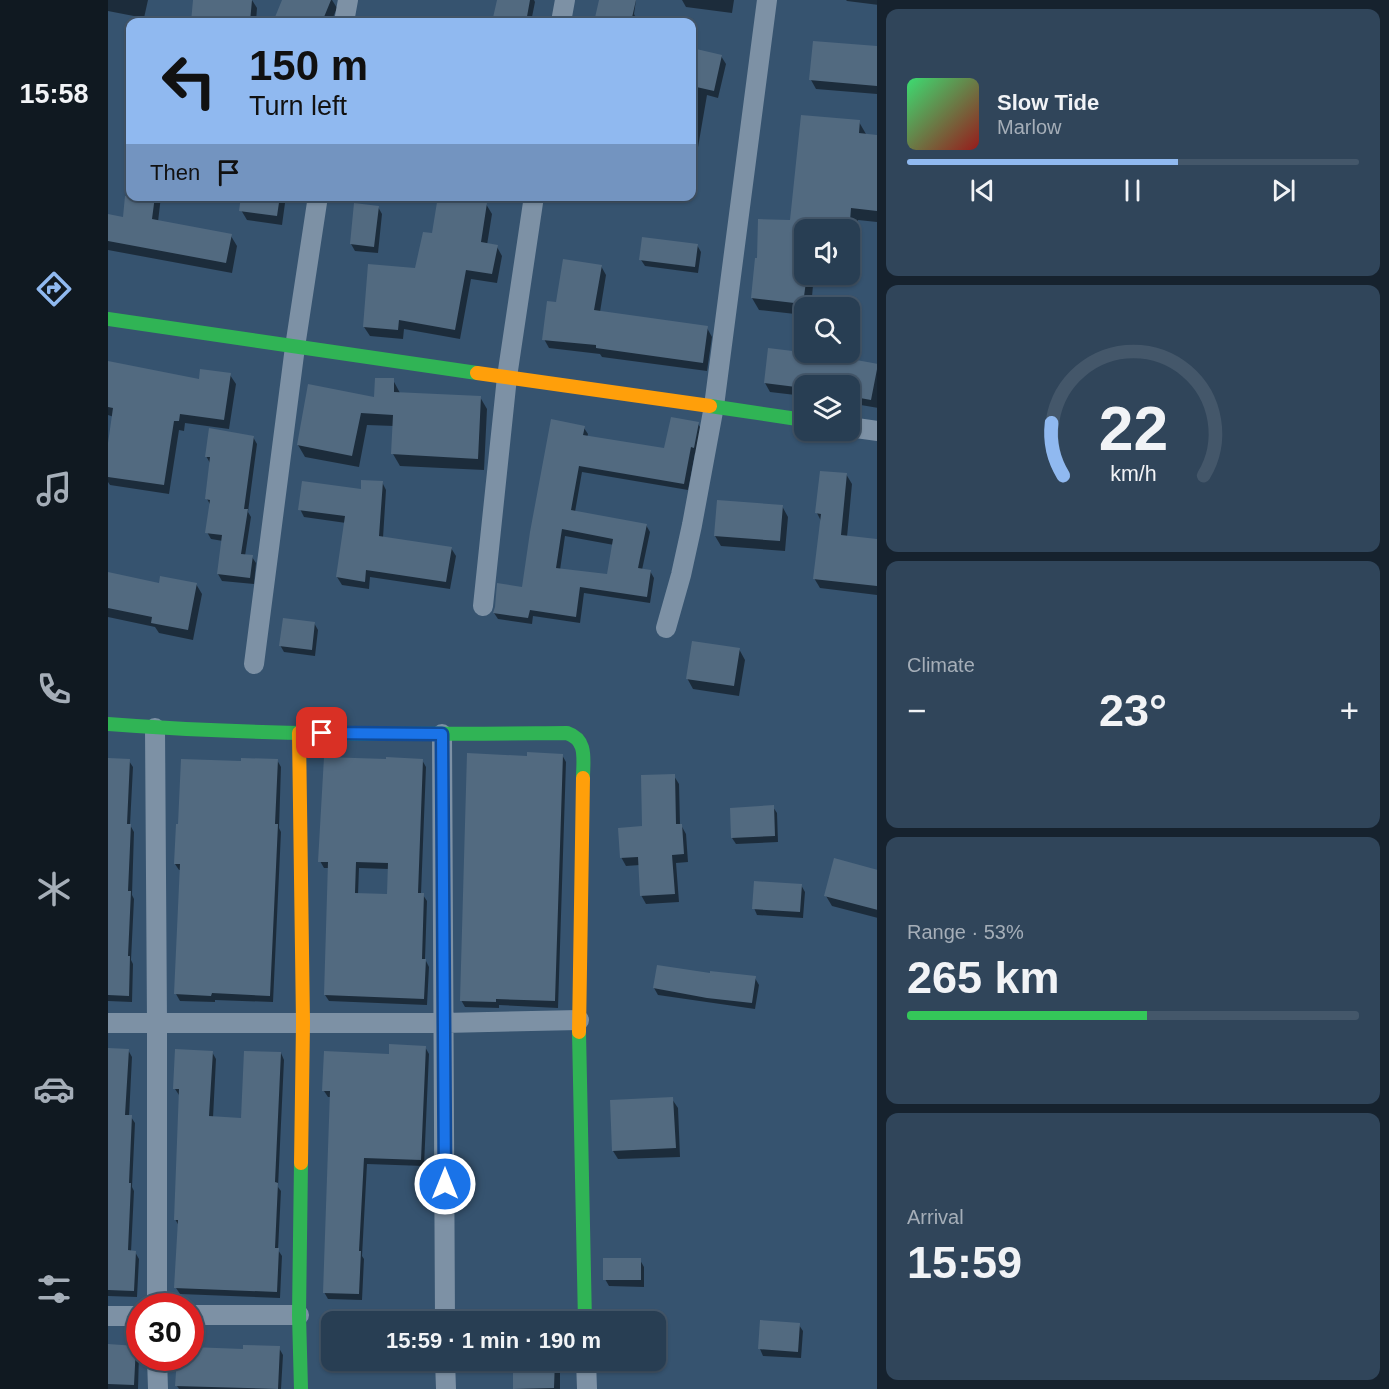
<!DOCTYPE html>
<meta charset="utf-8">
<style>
body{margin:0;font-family:Arial,sans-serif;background:#30455a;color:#f1f3f6;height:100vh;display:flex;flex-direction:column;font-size:22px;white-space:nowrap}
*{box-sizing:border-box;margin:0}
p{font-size:20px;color:#a5aeb8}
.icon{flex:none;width:33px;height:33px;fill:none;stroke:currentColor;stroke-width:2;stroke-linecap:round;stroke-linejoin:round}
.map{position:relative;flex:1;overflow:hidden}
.details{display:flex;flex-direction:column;gap:9px;padding:9px;background:#16222e;width:512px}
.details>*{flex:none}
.hud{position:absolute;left:18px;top:18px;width:570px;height:183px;border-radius:12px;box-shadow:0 2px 4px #0004,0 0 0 2px #44576a;background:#90b9f0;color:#111;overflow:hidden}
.buttons{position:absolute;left:686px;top:219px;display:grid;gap:12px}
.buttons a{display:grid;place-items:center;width:66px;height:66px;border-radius:12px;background:#283e53;box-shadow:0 2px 4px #0004,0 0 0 2px #44576a;font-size:30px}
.speed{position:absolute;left:18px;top:1293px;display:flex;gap:12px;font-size:30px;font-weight:700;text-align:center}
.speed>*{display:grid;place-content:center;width:78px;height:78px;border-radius:50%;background:#283e53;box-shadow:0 2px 4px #0004,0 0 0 2px #44576a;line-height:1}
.speed .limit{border:9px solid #d22;background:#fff;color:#111}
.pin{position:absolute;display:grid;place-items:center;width:51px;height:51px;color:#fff;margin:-26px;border-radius:12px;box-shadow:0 3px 9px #0006}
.me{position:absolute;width:66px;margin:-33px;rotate:0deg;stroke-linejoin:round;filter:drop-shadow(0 0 4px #0008)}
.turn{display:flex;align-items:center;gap:21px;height:126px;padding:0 24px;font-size:27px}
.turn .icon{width:78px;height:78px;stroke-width:2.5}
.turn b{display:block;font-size:42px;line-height:51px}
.then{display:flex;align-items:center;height:57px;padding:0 24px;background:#0003;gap:12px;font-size:22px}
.big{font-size:45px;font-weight:700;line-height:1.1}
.details .card{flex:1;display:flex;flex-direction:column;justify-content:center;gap:9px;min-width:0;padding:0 21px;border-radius:12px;background:#30455a}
.details .dial{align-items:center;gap:0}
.dial svg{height:156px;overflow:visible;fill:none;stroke:#44576a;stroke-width:7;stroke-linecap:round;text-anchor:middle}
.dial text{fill:#f1f3f6;stroke:none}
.song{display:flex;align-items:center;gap:18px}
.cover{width:72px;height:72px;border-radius:9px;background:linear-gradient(135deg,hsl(140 70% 55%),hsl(0 70% 35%))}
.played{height:6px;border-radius:3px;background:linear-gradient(90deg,#90b9f0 60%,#44576a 60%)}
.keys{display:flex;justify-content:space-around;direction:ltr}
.heat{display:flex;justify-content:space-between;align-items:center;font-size:33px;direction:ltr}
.charge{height:9px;border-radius:4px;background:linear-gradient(90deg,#34c759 53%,#44576a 0)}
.trip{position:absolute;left:213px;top:1311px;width:345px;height:60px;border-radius:12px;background:#283e53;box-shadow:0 2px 4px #0004,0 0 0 2px #44576a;font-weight:700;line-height:60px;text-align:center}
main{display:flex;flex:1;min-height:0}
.tabs{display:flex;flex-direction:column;width:108px;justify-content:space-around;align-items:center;background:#101921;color:#a5aeb8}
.tabs .icon{width:42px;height:42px}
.tabs .current{color:#90b9f0}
.tabs b{font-size:27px;color:#f1f3f6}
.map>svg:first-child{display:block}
</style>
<main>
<nav class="tabs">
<b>15:58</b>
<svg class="icon current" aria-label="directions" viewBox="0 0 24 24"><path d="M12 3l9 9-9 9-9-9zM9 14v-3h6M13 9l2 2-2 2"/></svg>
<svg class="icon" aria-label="music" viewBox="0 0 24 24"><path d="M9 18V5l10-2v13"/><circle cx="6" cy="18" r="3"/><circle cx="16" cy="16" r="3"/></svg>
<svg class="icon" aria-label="phone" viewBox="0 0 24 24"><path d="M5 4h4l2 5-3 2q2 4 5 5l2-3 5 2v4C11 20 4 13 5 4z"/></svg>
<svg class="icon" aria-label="climate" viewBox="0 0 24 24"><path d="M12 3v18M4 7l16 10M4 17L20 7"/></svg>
<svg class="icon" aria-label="car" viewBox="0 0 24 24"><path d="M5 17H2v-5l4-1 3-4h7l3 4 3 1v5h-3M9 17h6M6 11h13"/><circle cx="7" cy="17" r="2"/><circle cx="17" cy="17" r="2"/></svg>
<svg class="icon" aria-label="filters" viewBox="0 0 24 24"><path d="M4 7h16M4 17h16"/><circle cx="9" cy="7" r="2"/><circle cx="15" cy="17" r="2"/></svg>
</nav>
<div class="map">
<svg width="770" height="1389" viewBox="0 0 770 1389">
<rect width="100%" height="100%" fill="#36536f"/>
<path fill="#0007" fill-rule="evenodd" d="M0,0H40L36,18L0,11Z
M86,0H144L149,8L148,22H84Z
M176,0H224L229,8L223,22H209L203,20L202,22H166Z
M390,0H426L427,2L423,22H386Z
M495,0H528L526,14L529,20V22H487L491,5Z
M574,0H626L624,13L578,7Z
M738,0H770V5L739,1Z
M770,48V94L708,89L703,80Z
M584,49L613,56L618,64L610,98L599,95L589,153L584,152Z
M751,122L758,134L770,137V222L750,220L748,233L741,232V230H696V274H706L703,308H696V315L651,310L644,298L684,221Z
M22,166V196H53L50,222L123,236L129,246L124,273L0,250V216L16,218Z
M135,196H178L174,225L139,220L133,210Z
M378,204L384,214L379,245L389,247L394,256L389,283L363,279L352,339L296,329L295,339L262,336L256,327L309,270L325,235Z
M270,207L274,214L270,253L247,251L243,244Z
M589,245L593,252L590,273L537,266L533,260Z
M493,266L498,275L492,312L599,328L604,337L599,371L494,357L492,354L441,348L436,339L449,304Z
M0,363L92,381L122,375L128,384L121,429L77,423L76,431L71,430L61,494L2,485L0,482V453L6,417L0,415Z
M770,365V408L741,403V386H696V396L662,392L657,383Z
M285,380L292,393L372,397L379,409L376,470L292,466L285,454L286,426L259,425L251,467L197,457L190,445L267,398Z
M590,424L594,430L589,454L587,453L580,490L474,472L467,512L538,525L542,532L534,570L542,571L546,578L542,603L476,593L472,623L425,616L424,624L390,619L386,613L416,588L476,428L480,434L479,438L557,450ZM457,536L506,545L500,576L452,570Z
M145,437L149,444L140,512L143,517L137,556L144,557L148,563L146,584L114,581L110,574L115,541L103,539L99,532L103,506L99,499L102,463L98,456Z
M738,474L744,484L739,537L770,541V595L712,588L706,578L713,521L709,513Z
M274,482L278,490L275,538L343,548L348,556L342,589L262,577L261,589L234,585L229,577L238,523L196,517L192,509L254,491Z
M674,506L680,517L677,551L613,546L607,536Z
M0,574L52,585L88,584L94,594L85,640L51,633L47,627L0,617Z
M206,623L210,630L207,656L176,652L172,645Z
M631,649L637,660L631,696L585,689L579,678Z
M454,755L458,762L450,1008L391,1005V1008L357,1007L353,1000L420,757Z
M0,760L21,761L25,767L22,825L26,832L24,895L26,899L23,960L25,964L24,1002L0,1001Z
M169,760L173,767L171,828L173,832L165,1002L107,1000V1002L72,1001L68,994L73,870H71L67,864L134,763Z
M314,760L318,767L313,894L315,895L319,901L317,959L321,967L319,1005L221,1001L217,995L222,868H216L212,861ZM251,868L281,869L280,896L250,895Z
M566,776L571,784L572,825H573L578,834L580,862L568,863L571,902L538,904L533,895L532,865L518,866L513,857L536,828Z
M665,807L669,813L670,842L628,844L624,838Z
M770,871V918L724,906L718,896Z
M693,885L697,892L695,918L649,915L646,908Z
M647,978L651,985L647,1009L550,995L546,988Z
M317,1047L321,1054L316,1166L259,1164L254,1256L256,1259L254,1300L220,1299L216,1292L223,1097H220L216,1091L282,1055Z
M0,1050H20L24,1057L21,1117H23L27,1123L24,1187L26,1191L23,1252H27L31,1259L29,1297L0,1296Z
M104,1052L108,1059L105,1118L134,1119L173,1053L176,1060L170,1187L173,1191L170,1250L174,1256L172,1298L72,1294L68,1288L71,1226L67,1219L72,1095H71L67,1089Z
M564,1099L570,1108L572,1157L510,1159L505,1151Z
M532,1260L536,1267V1287L501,1286L497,1279Z
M691,1325L695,1331L693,1358L655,1356L652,1349Z
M0,1346L27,1347L31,1354L30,1389H0Z
M171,1348L175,1355L173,1389H71L69,1386L70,1358H82Z
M407,1360H448L452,1368V1389H406Z"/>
<path fill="#526a80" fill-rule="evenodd" d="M85,0H144L142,22H83Z
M174,0H223L214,22H165Z
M389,0H422L418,22H384Z
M491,0H528L523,22H486Z
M705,41L770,46V86L701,80Z
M584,48L614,55L606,91L584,86Z
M693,115L752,120L751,133L770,135V211L743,208L742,221L701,217L700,230H696V274H699L695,304L643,298L647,258H649L650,219L682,220Z
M17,196H47L44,219L124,234L118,263L0,241V214L15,217Z
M133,196H172L169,216L131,211Z
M330,196H339L379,203L373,242L390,245L384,274L358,270L347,330L291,320L290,330L255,327L260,264L307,268L315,232L324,233Z
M246,203L271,206L266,247L242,244Z
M534,237L590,244L587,267L531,260Z
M455,259L494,265L486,310L600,326L595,363L488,348V345L434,340L439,301L448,302Z
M660,348L726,356L770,364L763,400L741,396V386H696V388L656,383Z
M0,361L91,379L92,369L123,373L116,420L72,414L71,421H66L56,485L0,477V443L5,408L0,407Z
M267,378H286V392L373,396L370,459L283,454L285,415L253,413L244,456L189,445L200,384L266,397Z
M563,417L591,422L586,448L583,447L576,484L471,466L463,510L539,524L530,568L543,570L539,597L472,587L468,617L422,610L420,618L385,613L387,607L389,583L414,587L422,532L443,419L477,426L475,435L556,448ZM454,529L505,539L499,574L448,568Z
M101,428L146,436L136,509H140L133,554L145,555L142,578L109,574L114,535L97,533L102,500L97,499L102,457H97Z
M712,471L739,473L733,535L770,539V586L705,579L713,514L707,513Z
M253,480L275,481L271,536L344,547L338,582L258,570L257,582L228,577L237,516L190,510L194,481L253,489Z
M609,500L675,505L672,541L606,536Z
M0,572L51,583L52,576L89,583L80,630L43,623L44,617L0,608Z
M175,618L207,622L204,650L171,646Z
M584,641L632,648L626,686L578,679Z
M419,752L455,754L447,1001L388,999V1002L352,1001L359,753L419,756Z
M216,757L278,759V757L315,759L310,893H316L314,959H318L316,999L216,995L220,862H210ZM248,862L280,863L279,894L247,893Z
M0,758L22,759L19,824H23L20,891H23L20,956H22L21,996L0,995Z
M133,758L170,759L167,824H170L162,996L104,993L103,996L66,994L72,864H66L68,824H70L73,759L133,761Z
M567,774L568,824H574L576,854L564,855L567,894L532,896L530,857L512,858L510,828L534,826L533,775Z
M666,805L667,836L623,838L622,808Z
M726,858L770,870V910L716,896Z
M646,881L694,884L692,912L644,909Z
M549,965L602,973V971L648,976L644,1003L599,998L545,988Z
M281,1044L318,1046L313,1160L256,1158L251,1251H253L251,1294L215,1293L222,1091H214L216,1051L281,1054Z
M0,1048L21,1049L17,1115H24L21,1183H23L20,1250L28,1251L26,1291L0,1290Z
M67,1049L105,1051L101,1116L133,1118L136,1051L173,1052L167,1182L170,1183L167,1248H171L169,1292L66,1288L70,1220H66L71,1089H65Z
M565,1097L568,1148L504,1151L502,1100Z
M495,1258H533V1280H495Z
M652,1320L692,1323L690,1352L650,1349Z
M0,1344L28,1346L26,1385L0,1384Z
M135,1345L172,1346L170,1389L67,1386L69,1358H82V1347L135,1349Z
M405,1360H447L446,1388L405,1389Z"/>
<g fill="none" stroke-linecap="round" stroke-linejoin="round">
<path stroke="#7d91a5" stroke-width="20" d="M236,22L240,0
M453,22L457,0
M741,427L770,431
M375,606L399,377L426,196
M558,628L573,575L584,525L606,406L659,0
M146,664L187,347L210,196
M47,728L49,1023V1306
M334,734L337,1322
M0,1023H336L471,1020
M82,1315H191
M0,1316H32
M49,1358L50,1389
M337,1360L338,1389
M478,1360L479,1389"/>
<path stroke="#30b455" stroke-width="14" d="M0,319L369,373
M602,406L696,420
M0,724C153,736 306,734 459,733C480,740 475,760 475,778
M471,1032L477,1322
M193,1389L191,1315L193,1163"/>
<path stroke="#ff9f0a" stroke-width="14" d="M369,373L602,406
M191,733L195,1023L193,1163
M471,1032L475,778"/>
</g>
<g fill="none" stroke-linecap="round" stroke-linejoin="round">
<g stroke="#114b97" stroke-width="15">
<path id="route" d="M214,733L334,734L337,1184"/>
</g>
<use href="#route" stroke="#1a73e8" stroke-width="10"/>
</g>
</svg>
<div class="buttons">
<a><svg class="icon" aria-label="sound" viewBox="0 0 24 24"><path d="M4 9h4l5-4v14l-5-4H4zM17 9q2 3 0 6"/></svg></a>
<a><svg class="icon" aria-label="search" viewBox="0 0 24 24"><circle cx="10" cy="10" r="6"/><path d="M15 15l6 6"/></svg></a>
<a><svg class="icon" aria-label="layers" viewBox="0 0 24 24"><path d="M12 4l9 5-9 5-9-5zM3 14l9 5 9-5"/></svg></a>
</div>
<div class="speed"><div class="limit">30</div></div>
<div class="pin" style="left:214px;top:733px;background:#d93025"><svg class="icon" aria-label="arrive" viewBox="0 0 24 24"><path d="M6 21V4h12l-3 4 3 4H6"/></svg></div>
<svg class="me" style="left:337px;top:1184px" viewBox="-20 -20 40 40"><circle r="17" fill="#1a73e8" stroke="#fff" stroke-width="3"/><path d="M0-11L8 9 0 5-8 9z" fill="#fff"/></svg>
<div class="trip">15:59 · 1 min · 190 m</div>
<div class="hud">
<div class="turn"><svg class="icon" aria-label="left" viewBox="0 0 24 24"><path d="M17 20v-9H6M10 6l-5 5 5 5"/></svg><div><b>150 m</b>Turn left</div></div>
<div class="then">Then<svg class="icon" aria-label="arrive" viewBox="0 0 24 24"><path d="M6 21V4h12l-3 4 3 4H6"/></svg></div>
</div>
</div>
<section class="details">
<div class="card">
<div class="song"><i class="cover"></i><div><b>Slow Tide</b><p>Marlow</p></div></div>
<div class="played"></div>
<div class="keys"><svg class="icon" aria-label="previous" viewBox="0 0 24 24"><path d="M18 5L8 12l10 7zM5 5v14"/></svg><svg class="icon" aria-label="pause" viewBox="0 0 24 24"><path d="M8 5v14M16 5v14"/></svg><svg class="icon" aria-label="next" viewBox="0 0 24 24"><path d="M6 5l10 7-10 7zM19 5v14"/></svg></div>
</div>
<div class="card dial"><svg viewBox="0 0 100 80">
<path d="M14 69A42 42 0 1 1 86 69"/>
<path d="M14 69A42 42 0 0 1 8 42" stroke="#90b9f0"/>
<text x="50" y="56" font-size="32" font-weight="700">22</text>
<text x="50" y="72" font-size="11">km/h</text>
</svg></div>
<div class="card"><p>Climate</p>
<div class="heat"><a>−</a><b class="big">23°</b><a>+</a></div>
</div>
<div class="card"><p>Range · 53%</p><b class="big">265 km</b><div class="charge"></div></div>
<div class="card"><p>Arrival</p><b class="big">15:59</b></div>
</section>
</main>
